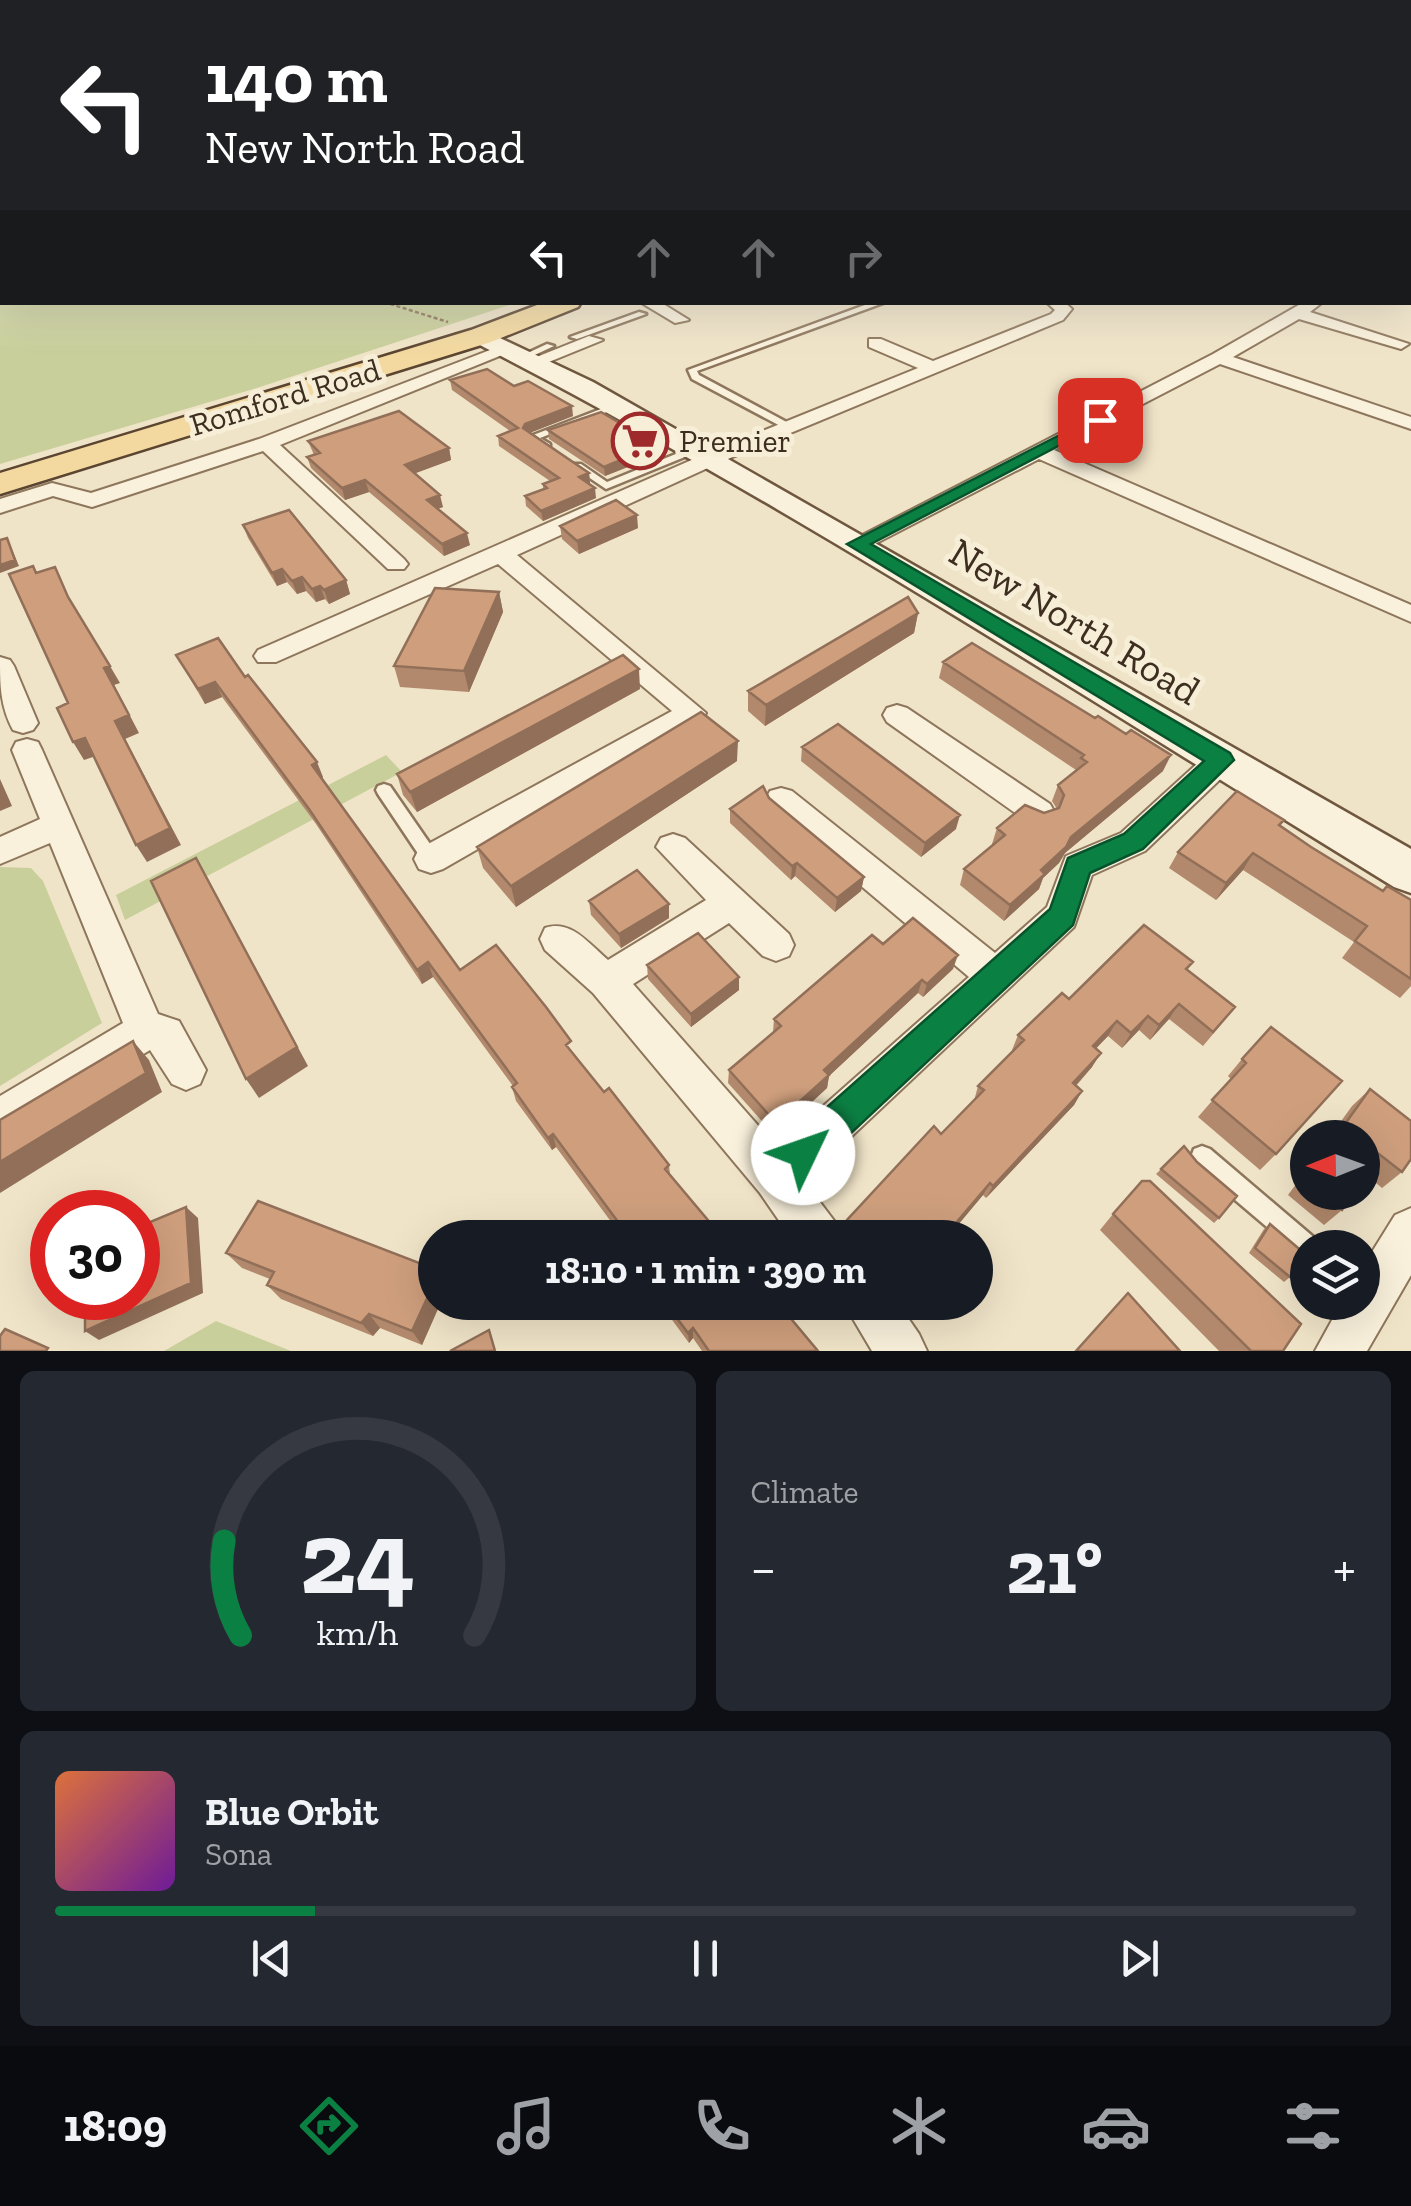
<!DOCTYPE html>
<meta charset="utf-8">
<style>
body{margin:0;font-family:"Zilla Slab",serif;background:#242831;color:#f1f3f6;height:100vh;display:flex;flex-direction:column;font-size:38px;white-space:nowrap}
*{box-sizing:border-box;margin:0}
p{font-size:32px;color:#9ea1a6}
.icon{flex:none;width:55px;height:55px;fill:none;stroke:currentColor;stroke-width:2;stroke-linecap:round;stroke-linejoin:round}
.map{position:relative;height:1351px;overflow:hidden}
.details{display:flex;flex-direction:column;gap:20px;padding:20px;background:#0d0f14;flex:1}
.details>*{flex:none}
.hud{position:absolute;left:0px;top:0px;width:1412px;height:305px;box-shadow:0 10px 40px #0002;background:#202124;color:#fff;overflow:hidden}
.needle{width:65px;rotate:269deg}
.controls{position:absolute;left:1290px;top:1120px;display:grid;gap:20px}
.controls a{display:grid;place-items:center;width:90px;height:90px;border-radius:50%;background:#171b24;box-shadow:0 10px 40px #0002;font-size:50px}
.speed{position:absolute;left:30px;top:1190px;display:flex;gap:20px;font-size:50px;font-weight:700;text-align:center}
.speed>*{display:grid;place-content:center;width:130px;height:130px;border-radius:50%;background:#171b24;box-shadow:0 10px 40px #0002;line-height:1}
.speed .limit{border:15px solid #d22;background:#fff;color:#111}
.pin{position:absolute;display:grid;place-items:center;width:85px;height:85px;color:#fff;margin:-42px;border-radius:20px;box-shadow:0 5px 15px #0006}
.me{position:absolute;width:110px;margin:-55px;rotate:48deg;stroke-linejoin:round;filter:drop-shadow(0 0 8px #0008)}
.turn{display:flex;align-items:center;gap:35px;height:210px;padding:0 40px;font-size:45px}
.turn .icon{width:130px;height:130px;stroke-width:2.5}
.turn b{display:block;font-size:70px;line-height:85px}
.lanes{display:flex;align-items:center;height:95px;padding:0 40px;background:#0003;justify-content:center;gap:50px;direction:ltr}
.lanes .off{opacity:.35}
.big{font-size:75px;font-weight:700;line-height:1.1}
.details .card{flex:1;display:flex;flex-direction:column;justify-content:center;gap:15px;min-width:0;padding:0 35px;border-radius:15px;background:#242831}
.details .dial{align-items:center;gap:0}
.dial svg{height:260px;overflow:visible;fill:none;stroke:#363941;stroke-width:7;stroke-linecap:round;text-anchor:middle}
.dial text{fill:#f1f3f6;stroke:none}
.song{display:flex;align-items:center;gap:30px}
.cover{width:120px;height:120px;border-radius:15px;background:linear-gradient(135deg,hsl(20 70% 55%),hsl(280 70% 35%))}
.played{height:10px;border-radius:5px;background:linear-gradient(90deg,#0b8043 20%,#363941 20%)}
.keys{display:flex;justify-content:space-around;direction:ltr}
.heat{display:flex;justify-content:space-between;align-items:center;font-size:55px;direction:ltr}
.details .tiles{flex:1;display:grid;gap:20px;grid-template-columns:1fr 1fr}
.card:last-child{grid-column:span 2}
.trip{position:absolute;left:418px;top:1220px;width:575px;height:100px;border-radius:50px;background:#171b24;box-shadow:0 10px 40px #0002;font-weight:700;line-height:100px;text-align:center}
.tabs{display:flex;height:160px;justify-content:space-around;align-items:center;background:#090b0e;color:#9ea1a6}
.tabs .icon{width:70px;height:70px}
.tabs .selected{color:#0b8043}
.tabs b{font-size:45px;color:#f1f3f6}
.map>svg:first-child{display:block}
</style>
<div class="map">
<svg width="1411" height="1351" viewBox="0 0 1411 1351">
<rect width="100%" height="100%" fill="#f0e4c8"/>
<path fill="#c9cf9b" d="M0,163L2,302L515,303L257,388L0,464Z
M386,755L402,772L125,920L116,895Z
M0,867L31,868L43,881L102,1023L0,1086Z
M216,1321L291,1351H164Z"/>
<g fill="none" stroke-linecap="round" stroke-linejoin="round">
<g stroke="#8d765c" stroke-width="5">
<path id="lane" d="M873,302H886L697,371L699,375L792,425V429H786L692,379L688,370Z
M639,312L646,314L577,339L570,337Z
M547,344L554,346L526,359L519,357Z
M614,404L622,406L540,438L550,444V448H542L528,437Z
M693,447L697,448V452L606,489L572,466L573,464H581L607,482Z
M384,784L390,786L437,854L439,859L437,864L431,866L425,864L378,794L376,790L378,786Z
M1202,1146L1210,1149L1317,1240L1320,1248H1308V1259L1301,1256L1194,1165L1191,1157L1194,1149Z"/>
</g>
<g stroke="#8d765c" stroke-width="4">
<path id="street" d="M1410,280H1411V288H1410Z
M640,302H660L689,320L675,323Z
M1046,302H1064L1072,309L1063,320L723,461L517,555L706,713L702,720L443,869L431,873L419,869L414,859L419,849L672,711L498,564L276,662H258L254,656L258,650L703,455L918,368L869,347V339H881L933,361L1051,314L1055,310Z
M1304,302H1323L1310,312L1409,344L1401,349L1299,319L1233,357L1411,417V429L1220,364L1054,450L1411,605V622L1039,459L865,549H849L845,544L1213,354Z
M589,336L603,340L539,366L524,362Z
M503,345L517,349L280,445L404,559L408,564L404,569H388L263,451L92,507L53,496L0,513V499L52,483L91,493L259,439Z
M0,657L10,660L14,666L38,723L33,730L23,733L13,730C0,706 0,684 0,657Z
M897,705L907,708L1050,804L1055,813L1050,822L1039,825L1028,822L887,722L883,715L887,708Z
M27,739L38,742L42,750L158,1014L179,1021L206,1070L200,1084L186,1090L172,1084L150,1050L0,1141V1096L123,1023L50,843L0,864V837L40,819L12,750L16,742Z
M1221,749L1232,752L1236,760L1232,768L1145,851L1092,875L1074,927L804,1181L835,1222L842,1238H791L760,1193L593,993L545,950L540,939L545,928C571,919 589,944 608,960L706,900L656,847L661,838L673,834L685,838L789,934L794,945L789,956L776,961L763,956L729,923L633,984L777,1147L969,977L770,809L765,800L770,791L781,788L792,791L995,953L1047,907L1066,856L1121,833L1210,752Z
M1411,1208V1275L1367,1351H1315L1342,1302H1362V1268L1395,1215Z
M843,1302H897L919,1334L927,1351H872Z"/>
</g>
<g stroke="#6f573f" stroke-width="5">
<path id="secondary" d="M481,329L593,382L1411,849V893L1394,887C1090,701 790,504 472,341L469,336L472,331Z"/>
</g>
<g stroke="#5b4430" stroke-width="5">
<path id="primary" d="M545,302H581L578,307L491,342L0,494V473L471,330Z"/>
</g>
<path stroke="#8d765c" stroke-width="2.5" stroke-dasharray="4 2.5" stroke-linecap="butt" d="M384,302L448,322"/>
<use href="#lane" fill="#faf1dc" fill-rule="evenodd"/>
<use href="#street" fill="#faf1dc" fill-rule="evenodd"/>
<use href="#secondary" fill="#faf1dc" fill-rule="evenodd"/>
<use href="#primary" fill="#f3d9a0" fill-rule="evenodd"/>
</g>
<path fill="#b2896c" d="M450,380L514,386L573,416L529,433L589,473L590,483H588L596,498L543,521L526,506L525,496L543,489V484L550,481L499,446L498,436L510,431L452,390Z
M548,430L658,455L605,476L549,439Z
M308,441L449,448L451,460L415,473L443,507L437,509L470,545L444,556L369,492L345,500L311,468L307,457L314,455Z
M243,525L346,580L350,594L329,604L325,599L316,602L306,591L297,594L287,582L277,586L248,538Z
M560,526L638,528L579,554L562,539Z
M499,592L503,612L469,692L400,687L394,666Z
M918,613L914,633L765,726L748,711V691Z
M176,655L245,677L323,777L322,778L460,970L574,1054L604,1092L669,1165L670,1174L723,1238H623L556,1147L552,1150L516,1101L512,1087L513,1086L433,977L422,984L316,824L222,697L205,704Z
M943,662L1163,771L1065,853L1059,863L1043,878L1039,889L1004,921L960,885L964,869L993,845L992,844L997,828L1057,809L1052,801L1058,785L1076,770L939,678Z
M640,689L417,812L403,795L397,774Z
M802,747L956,829L921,857L801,761Z
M737,761L516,907L483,868L477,847Z
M769,798L864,877L861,891L835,912L795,876L791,880L730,823V809Z
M1284,820L1280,826L1311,847L1383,891L1411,900V986L1400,998L1342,958L1354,942L1243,870L1216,900L1169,868L1178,852Z
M589,901L669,918L621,948L591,915Z
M1193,962L1187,970L1224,1021L1203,1046L1169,1019L1150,1040L1139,1030L1122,1048L1108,1036L1096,1048L1092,1067L1076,1086L1082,1091L1074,1105L986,1198L983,1195L947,1238H834L835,1232L844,1230L847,1220L941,1134L974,1101L978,1086L1013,1051L1012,1050L1018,1035L1069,999Z
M647,965L739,990L691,1027L648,979Z
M953,969L923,997L918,993L829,1076L827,1088L775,1136L728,1083L729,1070L773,1032L774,1019Z
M1271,1027L1276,1154L1260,1170L1198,1117L1231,1079L1228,1076L1242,1059Z
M1370,1089L1402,1172L1382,1188L1365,1174L1362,1138H1329L1352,1106Z
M1308,1168V1192H1354L1342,1210L1324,1225L1288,1195Z
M1161,1169L1219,1218L1214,1223L1156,1174Z
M1113,1214L1283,1351H1219L1100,1230Z
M1270,1224L1290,1277L1284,1282L1249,1253L1264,1229Z
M226,1253L435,1302H441L422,1345L380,1328L373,1336L281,1299L267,1285L270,1279L242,1268Z
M659,1302H777L818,1351H702L693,1338L689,1343Z"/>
<path fill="#916f58" d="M572,406L573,416L527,434L523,428L525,424Z
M657,445L658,455L605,476L604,467Z
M449,448L451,460L408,476L405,465Z
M589,473L590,483L580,487L579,477Z
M365,480L369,492L345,500L342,488Z
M595,488L596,498L543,521L541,511Z
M440,495L443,507L429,512L427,500Z
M637,515L638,528L579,554L577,541Z
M467,533L470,545L444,556L442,544Z
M7,538L19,566L0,573V565Z
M282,569L287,582L277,586L272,573Z
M302,577L306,591L297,594L292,581Z
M346,580L350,594L329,604L324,590Z
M320,586L325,599L316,602L312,589Z
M499,592L503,612L469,692L464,671Z
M918,613L914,633L765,726L766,705Z
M110,666L120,683L114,685L139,733L125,739L181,845L147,862L136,845L104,668Z
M639,669L640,689L417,812L410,792Z
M215,682L222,697L205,704L198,689Z
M85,738L96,756L84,760L73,742Z
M738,741L737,761L516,907L511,886Z
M1171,755L1163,771L1065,853L1059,863L1043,878L1039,889L1004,921L1010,905L1071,837Z
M317,762L323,777L318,780L312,765Z
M0,779L12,806L0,811Z
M960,815L956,829L921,857L925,843Z
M1253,853L1243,870L1216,900L1226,883Z
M196,858L308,1066L259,1098L246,1079Z
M797,863L795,876L791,880L792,866Z
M864,877L861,891L835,912L837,898Z
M669,904V918L621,948L619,934Z
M958,955L953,969L923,997L927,984Z
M428,962L433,977L422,984L417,970Z
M739,977V990L691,1027V1014Z
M922,980L918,993L829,1076L827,1088L775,1136L776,1123L824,1070Z
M1179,1004L1169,1019L1150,1040L1159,1025Z
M1148,1016L1139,1030L1122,1048L1131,1033Z
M1117,1021L1108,1036L1085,1060L1093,1046Z
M133,1041L149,1060L162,1092L0,1193V1162Z
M1101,1053L1092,1067L1065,1097L1073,1083Z
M1082,1091L1074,1105L986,1198L993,1186Z
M553,1134L556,1147L552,1150L548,1138Z
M990,1183L983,1195L947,1238H943Z
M186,1207L198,1218L203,1293L99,1340L85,1331Z
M435,1281V1302H441L422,1345L412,1331Z
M369,1314L380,1328L373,1336L361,1323Z
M693,1328V1338L689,1343L688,1333Z"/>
<path fill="#cf9f7d" stroke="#916f58" stroke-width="2.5" d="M1410,163H1411V235H1410Z
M487,369L514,386L528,381L572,406L525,424L523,428L589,473L579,477L595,488L541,511L525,496L547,488L543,484L559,478L498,436L518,428L450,380Z
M399,411L449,448L405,465L440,495L427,500L467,533L442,544L365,480L342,488L307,457L320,453L308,441Z
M601,412L657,445L604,467L548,430Z
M616,500L637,515L577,541L560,526Z
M289,510L346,580L324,590L320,586L312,589L302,577L292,581L282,569L272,573L243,525Z
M7,538L15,560L0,565V540Z
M33,566L36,573L55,567L68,597L110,666L104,668L129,715L115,721L170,828L136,845L85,738L73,742L57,708L68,703L9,574Z
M435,588L499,592L464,671L394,666Z
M908,597L918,613L766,705L748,691Z
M218,638L245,677L248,675L317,762L312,765L460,970L496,945L546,1007L571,1041L566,1045L604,1092L609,1088L669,1165L665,1169L723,1238H630L553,1134L548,1138L512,1087L517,1083L428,962L417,970L309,809L215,682L198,689L176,655Z
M972,643L1095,718L1098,716L1126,734L1131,730L1171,755L1071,837L1066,847L1041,870L1045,874L1010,905L964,869L1005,835L997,828L1025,805L1044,813L1059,808L1064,795L1058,785L1087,762L1081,758L1084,755L943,662Z
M623,655L639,669L410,792L397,774Z
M701,712L738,741L511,886L477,847Z
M838,724L960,815L925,843L802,747Z
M763,786L769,798L864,877L837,898L797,863L792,866L730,809Z
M1237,791L1284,820L1279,825L1311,847L1383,891L1387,886L1411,900V979L1355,941L1367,926L1253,853L1226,883L1178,852Z
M196,858L297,1047L246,1079L151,881Z
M637,870L669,904L619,934L589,901Z
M913,918L958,955L927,984L922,980L824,1070L829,1075L776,1123L729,1070L781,1026L774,1019L872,935L883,944Z
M1144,925L1193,962L1186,969L1235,1007L1213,1032L1179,1004L1159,1025L1148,1016L1131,1033L1117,1021L1093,1046L1101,1053L1073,1083L1082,1091L993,1186L990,1183L943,1238H840L835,1232L848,1229L847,1220L934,1126L941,1134L984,1090L978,1086L1024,1040L1018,1035L1062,993L1069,999Z
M698,933L739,977L691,1014L647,965Z
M1271,1027L1342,1081L1276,1154L1212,1100L1246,1063L1242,1059Z
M133,1041L146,1073L0,1162V1120Z
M1370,1089L1411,1121V1159L1402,1172L1379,1154L1362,1179V1138H1335Z
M1184,1146L1197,1162L1237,1196L1219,1218L1161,1169Z
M1142,1181H1150L1301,1324L1283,1351H1251L1113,1214Z
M1321,1192H1354L1342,1210Z
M258,1201L435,1269V1281L412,1331L369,1314L361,1323L267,1285L274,1272L226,1253Z
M186,1207L191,1283L85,1331V1298H138V1227Z
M1270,1224L1304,1253L1290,1277L1255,1248Z
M1128,1293L1180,1351H1076Z
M665,1302H777L818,1351H709L693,1328L688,1333Z
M5,1329L48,1348L46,1351H0V1336Z
M489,1330L495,1351H450Z"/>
<linearGradient id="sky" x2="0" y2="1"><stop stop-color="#8fbad6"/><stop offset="0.46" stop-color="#f8f3e6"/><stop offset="1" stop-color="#f8f3e6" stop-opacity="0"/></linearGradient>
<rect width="1411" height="353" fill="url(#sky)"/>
<path fill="#0b8043" stroke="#07532c" stroke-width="2.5" d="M1095,417L1108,420L871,544L1230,753L1234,760L1143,849L1090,873L1073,925L816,1166L803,1171L790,1166L785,1153L790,1140L1050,909L1068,858L1124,834L1204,761L847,544Z"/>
<defs>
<g id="supermarket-ring" transform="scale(2.875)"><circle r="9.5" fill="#f7eed8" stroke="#9e2a2b" stroke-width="1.5"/><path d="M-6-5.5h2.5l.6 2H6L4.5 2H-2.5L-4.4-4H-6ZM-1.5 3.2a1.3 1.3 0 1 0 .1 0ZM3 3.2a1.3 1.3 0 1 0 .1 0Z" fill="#9e2a2b"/></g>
</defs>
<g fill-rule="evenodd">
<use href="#supermarket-ring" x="640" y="441"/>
</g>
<g text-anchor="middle" stroke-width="10" stroke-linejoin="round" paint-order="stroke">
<g font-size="32" fill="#3d2e20" stroke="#f7eed8">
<text transform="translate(285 397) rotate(-17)" y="11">Romford Road</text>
</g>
<g font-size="32" fill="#3d2e20" stroke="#f7eed8" text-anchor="start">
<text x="679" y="452">Premier</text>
</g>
<g font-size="40" fill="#3d2e20" stroke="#f7eed8">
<text transform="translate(1075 621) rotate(31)" y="14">New North Road</text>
</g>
</g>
</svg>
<div class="controls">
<a><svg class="needle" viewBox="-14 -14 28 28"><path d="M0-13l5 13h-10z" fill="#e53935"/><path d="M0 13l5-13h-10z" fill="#9ea1a6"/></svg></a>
<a><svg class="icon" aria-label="layers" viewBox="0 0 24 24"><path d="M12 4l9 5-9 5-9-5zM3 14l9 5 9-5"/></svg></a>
</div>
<div class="speed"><div class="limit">30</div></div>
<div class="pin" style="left:1100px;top:420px;background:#d93025"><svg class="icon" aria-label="arrive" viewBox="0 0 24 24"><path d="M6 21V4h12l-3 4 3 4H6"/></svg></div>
<svg class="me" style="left:803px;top:1153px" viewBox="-20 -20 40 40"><circle r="19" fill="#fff"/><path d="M0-13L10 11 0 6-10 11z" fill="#0b8043"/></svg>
<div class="trip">18:10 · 1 min · 390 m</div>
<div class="hud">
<div class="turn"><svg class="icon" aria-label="left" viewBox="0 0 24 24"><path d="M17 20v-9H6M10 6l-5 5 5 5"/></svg><div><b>140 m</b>New North Road</div></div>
<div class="lanes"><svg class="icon" aria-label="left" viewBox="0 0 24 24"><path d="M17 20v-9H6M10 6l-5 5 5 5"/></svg><svg class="icon off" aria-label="ahead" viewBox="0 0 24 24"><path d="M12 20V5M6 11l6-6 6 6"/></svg><svg class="icon off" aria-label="ahead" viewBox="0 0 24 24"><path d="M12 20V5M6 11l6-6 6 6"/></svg><svg class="icon off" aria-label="right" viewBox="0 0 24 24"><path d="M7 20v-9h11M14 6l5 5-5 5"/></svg></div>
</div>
</div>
<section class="details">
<div class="tiles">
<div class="card dial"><svg viewBox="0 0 100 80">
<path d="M14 69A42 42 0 1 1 86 69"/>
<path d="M14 69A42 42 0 0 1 9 40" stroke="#0b8043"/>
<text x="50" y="56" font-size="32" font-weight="700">24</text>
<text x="50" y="72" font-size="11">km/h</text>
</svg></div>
<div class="card"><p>Climate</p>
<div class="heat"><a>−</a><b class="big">21°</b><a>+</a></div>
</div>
<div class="card">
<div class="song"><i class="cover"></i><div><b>Blue Orbit</b><p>Sona</p></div></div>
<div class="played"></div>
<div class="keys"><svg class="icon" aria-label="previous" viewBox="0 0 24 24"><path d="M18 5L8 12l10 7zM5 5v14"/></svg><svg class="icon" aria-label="pause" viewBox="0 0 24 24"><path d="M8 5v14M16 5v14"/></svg><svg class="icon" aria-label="next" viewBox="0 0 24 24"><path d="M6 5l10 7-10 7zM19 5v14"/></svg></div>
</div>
</div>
</section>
<nav class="tabs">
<b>18:09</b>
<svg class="icon selected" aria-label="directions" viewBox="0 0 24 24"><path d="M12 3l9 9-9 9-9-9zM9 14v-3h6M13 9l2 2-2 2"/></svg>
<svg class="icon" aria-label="music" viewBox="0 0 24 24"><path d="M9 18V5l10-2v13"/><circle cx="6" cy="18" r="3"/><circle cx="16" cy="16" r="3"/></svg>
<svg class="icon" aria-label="phone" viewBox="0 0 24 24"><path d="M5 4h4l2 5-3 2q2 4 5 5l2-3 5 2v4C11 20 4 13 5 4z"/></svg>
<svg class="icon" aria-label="climate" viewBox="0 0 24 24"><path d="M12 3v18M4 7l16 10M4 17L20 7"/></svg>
<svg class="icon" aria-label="car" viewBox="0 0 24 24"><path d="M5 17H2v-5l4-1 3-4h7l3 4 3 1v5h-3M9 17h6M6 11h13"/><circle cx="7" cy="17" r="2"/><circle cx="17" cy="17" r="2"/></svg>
<svg class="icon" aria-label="filters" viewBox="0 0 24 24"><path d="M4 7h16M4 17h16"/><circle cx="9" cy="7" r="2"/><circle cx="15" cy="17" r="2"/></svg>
</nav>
